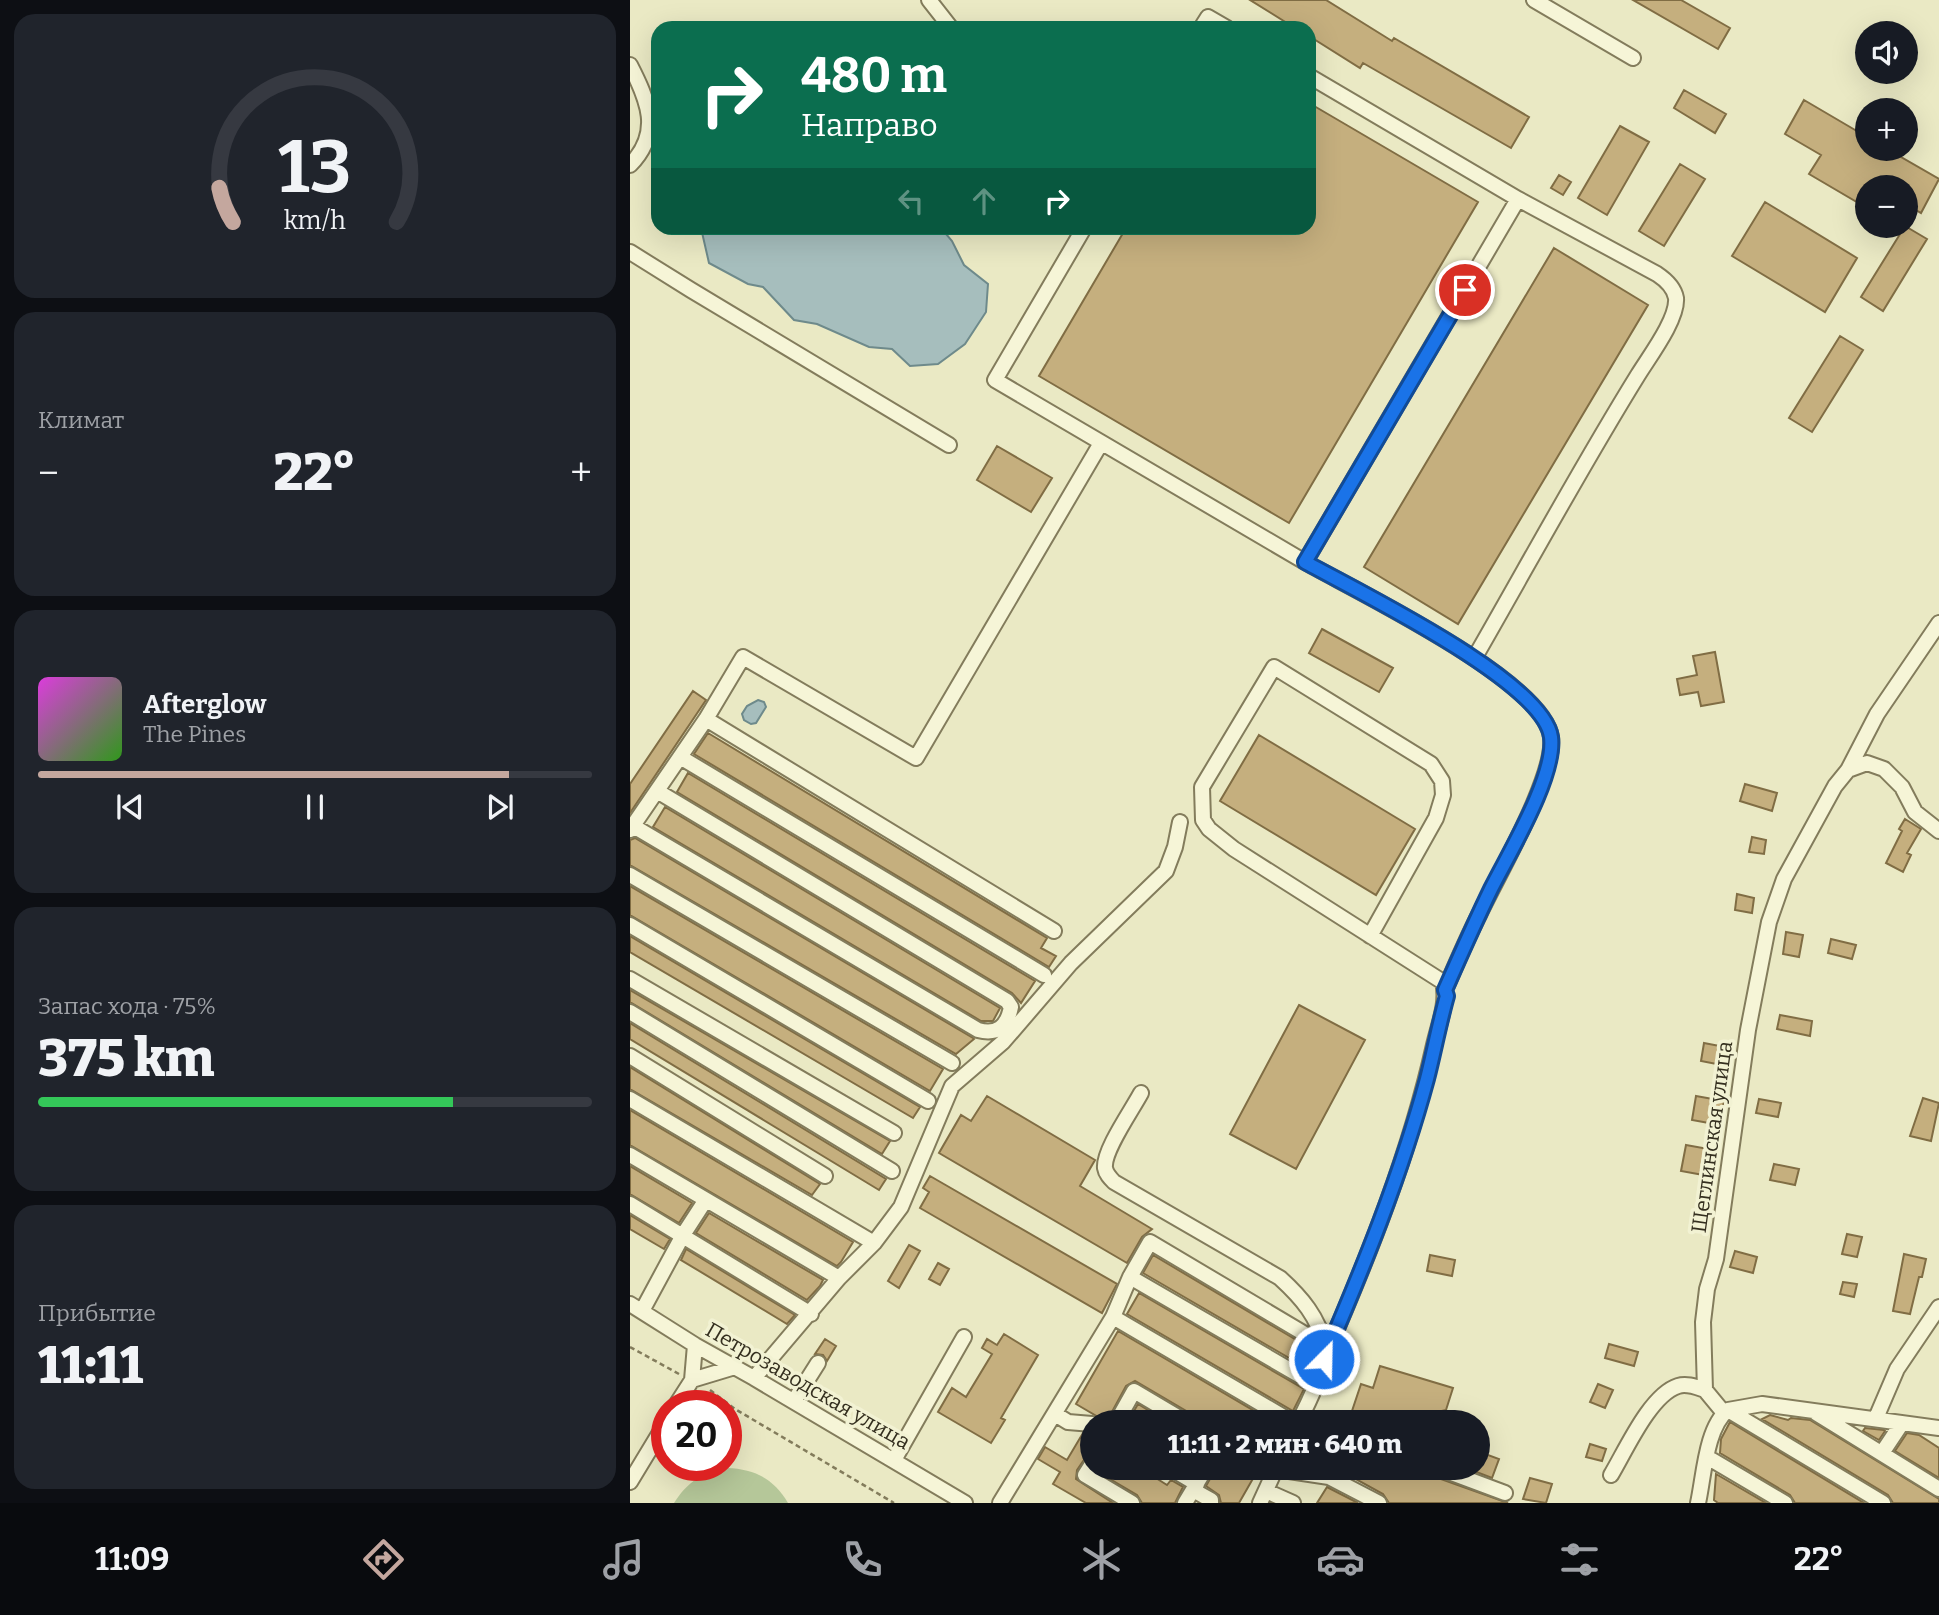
<!DOCTYPE html>
<html lang="ru">
<meta charset="utf-8">
<style>
body{margin:0;font-family:Bitter,serif;background:#20242c;color:#f1f3f6;height:100vh;display:flex;flex-direction:column;font-size:26px;white-space:nowrap}
*{box-sizing:border-box;margin:0}
p{font-size:23px;color:#9ea1a6}
.icon{flex:none;width:38px;height:38px;fill:none;stroke:currentColor;stroke-width:2;stroke-linecap:round;stroke-linejoin:round}
.map{position:relative;flex:1;overflow:hidden}
.panel{display:flex;flex-direction:column;gap:14px;padding:14px;background:#0d0f14;width:630px}
.panel>*{flex:none}
.guide{position:absolute;left:21px;top:21px;width:665px;height:214px;border-radius:21px;box-shadow:0 7px 28px #0002;background:#0b6e4f;color:#fff;overflow:hidden}
.fabs{position:absolute;left:1225px;top:21px;display:grid;gap:14px}
.fabs a{display:grid;place-items:center;width:63px;height:63px;border-radius:50%;background:#171b24;box-shadow:0 7px 28px #0002;font-size:35px}
.speed{position:absolute;left:21px;top:1390px;display:flex;gap:14px;font-size:35px;font-weight:700;text-align:center}
.speed>*{display:grid;place-content:center;width:91px;height:91px;border-radius:50%;background:#171b24;box-shadow:0 7px 28px #0002;line-height:1}
.speed .limit{border:10px solid #d22;background:#fff;color:#111}
.pin{position:absolute;display:grid;place-items:center;width:60px;height:60px;color:#fff;margin:-30px;border:4px solid #fff;border-radius:50%;box-shadow:0 2px 7px #0007}
.me{position:absolute;width:77px;margin:-38px;rotate:23deg;stroke-linejoin:round;filter:drop-shadow(0 0 5px #0008)}
.turn{display:flex;align-items:center;gap:24px;height:147px;padding:0 35px;font-size:32px}
.turn .icon{width:91px;height:91px;stroke-width:2.5}
.turn b{display:block;font-size:49px;line-height:60px}
.lanes{display:flex;align-items:center;height:66px;padding:0 35px;background:#0003;justify-content:center;gap:35px;direction:ltr}
.lanes .off{opacity:.35}
.big{font-size:52px;font-weight:800;line-height:1.1}
.panel .card{flex:1;display:flex;flex-direction:column;justify-content:center;gap:10px;min-width:0;padding:0 24px;border-radius:21px;background:#20242c}
.panel .dial{align-items:center;gap:0}
.dial svg{height:182px;overflow:visible;fill:none;stroke:#363941;stroke-width:7;stroke-linecap:round;text-anchor:middle}
.dial text{fill:#f1f3f6;stroke:none}
.song{display:flex;align-items:center;gap:21px}
.cover{width:84px;height:84px;border-radius:10px;background:linear-gradient(135deg,hsl(300 70% 55%),hsl(110 70% 35%))}
.played{height:7px;border-radius:4px;background:linear-gradient(90deg,#c4a79e 85%,#363941 85%)}
.keys{display:flex;justify-content:space-around;direction:ltr}
.heat{display:flex;justify-content:space-between;align-items:center;font-size:38px;direction:ltr}
.charge{height:10px;border-radius:5px;background:linear-gradient(90deg,#34c759 75%,#363941 0)}
.trip{position:absolute;left:450px;top:1410px;width:410px;height:70px;border-radius:35px;background:#171b24;box-shadow:0 7px 28px #0002;font-weight:800;line-height:70px;text-align:center}
.menu{display:flex;height:112px;justify-content:space-around;align-items:center;background:#090b0e;color:#9ea1a6}
.menu .icon{width:49px;height:49px}
.menu .selected{color:#c4a79e}
.menu b{font-size:32px;color:#f1f3f6}
main{display:flex;flex:1;min-height:0}
.map>svg:first-child{display:block}
</style>
<main>
<section class="panel">
<div class="card dial"><svg viewBox="0 0 100 80">
<path d="M14 69A42 42 0 1 1 86 69"/>
<path d="M14 69A42 42 0 0 1 8 54" stroke="#c4a79e"/>
<text x="50" y="56" font-size="32" font-weight="700">13</text>
<text x="50" y="72" font-size="11">km/h</text>
</svg></div>
<div class="card"><p>Климат</p>
<div class="heat"><a>−</a><b class="big">22°</b><a>+</a></div>
</div>
<div class="card">
<div class="song"><i class="cover"></i><div><b>Afterglow</b><p>The Pines</p></div></div>
<div class="played"></div>
<div class="keys"><svg class="icon" aria-label="previous" viewBox="0 0 24 24"><path d="M18 5L8 12l10 7zM5 5v14"/></svg><svg class="icon" aria-label="pause" viewBox="0 0 24 24"><path d="M8 5v14M16 5v14"/></svg><svg class="icon" aria-label="next" viewBox="0 0 24 24"><path d="M6 5l10 7-10 7zM19 5v14"/></svg></div>
</div>
<div class="card"><p>Запас хода · 75%</p><b class="big">375 km</b><div class="charge"></div></div>
<div class="card"><p>Прибытие</p><b class="big">11:11</b></div>
</section>
<div class="map">
<svg width="1309" height="1503" viewBox="0 0 1309 1503">
<rect width="100%" height="100%" fill="#eae9c4"/>
<path fill="#b5c799" d="M97,1468C125,1469 144,1479 158,1503H44C57,1482 73,1472 97,1468Z"/>
<path fill="#a6bebd" stroke="#6e8a8b" stroke-width="2" d="M71,228H311L322,241L334,265L358,284L356,312L335,344L308,364L280,366L262,349L239,347L187,324L164,320L133,287L118,284L79,263Z
M128,700L134,702L136,707L126,723L121,724L114,720L112,714L117,706Z"/>
<path fill="#c5af7e" stroke="#806d44" stroke-width="2" d="M620,0H696L762,41L764,38L899,117L881,148L733,63L730,68L679,36V28H665Z
M1003,0H1051L1100,28L1088,49Z
M1054,90L1096,114L1085,133L1044,108Z
M1174,100L1237,137V149H1257L1309,179L1291,213L1276,204V187H1237V208L1179,174L1191,155L1155,134Z
M679,103L848,202L659,523L409,376L496,228H679Z
M990,126L1019,142L977,215L948,198Z
M1050,164L1075,179L1034,246L1009,231Z
M929,175L941,182L933,195L921,188Z
M1135,202L1227,258L1195,312L1102,256Z
M1275,226L1297,239L1253,311L1231,297Z
M924,248L1018,305L828,624L734,567Z
M1210,336L1233,350L1182,432L1159,418Z
M367,446L422,478L401,512L347,480Z
M692,629L763,668L749,692L679,653Z
M1085,652L1094,702L1071,706L1068,692L1050,695L1047,679L1067,675L1063,656Z
M63,691L76,700L0,813V784Z
M78,733L417,938L411,948L426,956L419,967L64,754Z
M629,735L785,829L746,895L590,801Z
M58,773L405,981L391,1003L382,993L47,792Z
M1115,784L1147,793L1142,811L1110,801Z
M35,807L370,1008L363,1021H351L23,827Z
M1275,819L1291,829L1277,853L1281,855L1273,872L1256,863L1272,831L1269,829Z
M1122,837L1136,840L1134,854L1119,852Z
M5,838L343,1038L344,1039L326,1054L0,865V840Z
M0,886L313,1069L300,1091L0,915Z
M1107,894L1124,898L1122,913L1105,910Z
M1156,932L1173,935L1169,957L1153,954Z
M0,936L290,1107L283,1118L0,952Z
M1201,939L1226,945L1222,959L1198,953Z
M0,990L260,1141L252,1154L0,1002Z
M669,1005L735,1040L666,1169L600,1134Z
M1150,1015L1182,1021L1180,1036L1147,1029Z
M0,1023L256,1179L249,1190L0,1039Z
M1074,1043L1100,1048L1097,1066L1071,1061Z
M0,1067L190,1184L182,1195L0,1089Z
M357,1096L465,1160L450,1186L522,1229L512,1237L497,1263L309,1153L331,1115L341,1121Z
M1066,1096L1094,1101L1090,1125L1062,1120Z
M1293,1098L1309,1103L1301,1141L1280,1136Z
M1129,1099L1151,1103L1148,1117L1126,1113Z
M0,1110L223,1242L211,1262L207,1266L0,1145Z
M1056,1145L1084,1150L1079,1176L1051,1171Z
M1144,1164L1169,1169L1165,1185L1140,1180Z
M0,1166L62,1203L49,1223L0,1194Z
M300,1176L487,1284L472,1313L290,1208L299,1192L293,1188Z
M79,1213L193,1280L190,1286L177,1300L66,1233Z
M0,1215L40,1239L34,1249L0,1229Z
M1217,1234L1232,1237L1227,1257L1212,1254Z
M279,1245L290,1251L269,1288L258,1281Z
M56,1249L165,1315L157,1324L51,1260Z
M1105,1251L1127,1257L1123,1273L1100,1267Z
M1274,1254L1296,1259L1292,1277H1289L1280,1314L1263,1311Z
M523,1255L685,1351L678,1369L513,1273Z
M800,1255L825,1260L822,1276L797,1271Z
M308,1263L319,1269L310,1285L299,1279Z
M1213,1282L1227,1284L1224,1297L1210,1294Z
M509,1293L674,1389L663,1411L497,1314Z
M488,1331L645,1423H568L563,1415L505,1381L496,1386L476,1423H471L468,1417L446,1404Z
M374,1334L408,1355L371,1418L375,1420L361,1443L308,1412L322,1388L336,1397L362,1354L352,1348L357,1339L367,1345Z
M195,1339L206,1346L197,1361L193,1355L185,1354Z
M979,1344L1008,1352L1004,1366L975,1358Z
M750,1366L823,1388L816,1410L759,1423H718L731,1384L743,1388Z
M968,1384L983,1390L975,1408L960,1402Z
M508,1404L539,1423H497Z
M1140,1415L1158,1420L1161,1418L1180,1420L1309,1499V1503H1263L1258,1495L1132,1419Z
M1100,1422L1234,1503H1165L1160,1495L1090,1453L1091,1439Z
M1235,1428L1254,1430L1255,1431L1249,1440L1233,1431Z
M453,1433L462,1434V1448L447,1470L446,1479L483,1503H456L423,1484L430,1472L408,1459L415,1447L437,1460Z
M1277,1433L1289,1435L1309,1448V1478L1265,1451Z
M960,1444L976,1449L972,1461L956,1457Z
M847,1451L869,1459L862,1478L836,1468H847Z
M471,1468H510L537,1485L541,1480L553,1487L545,1503H512L507,1495L468,1472Z
M586,1468H629L609,1503H591L589,1495L576,1486Z
M706,1468H799L805,1477L878,1503H759L753,1494Z
M1086,1474L1136,1503H1088L1084,1500Z
M900,1478L922,1484L916,1503L893,1499Z
M697,1487L728,1503H687Z"/>
<g fill="none" stroke-linecap="round" stroke-linejoin="round">
<g stroke="#837c5c" stroke-width="18">
<path id="minor" d="M299,0L321,28
M904,0L1003,58
M571,28L578,17L597,28
M0,65C18,100 32,133 0,165
M454,228L365,380L675,562L888,199L679,76
M0,252L61,290L319,445
M675,562C726,591 914,681 921,737C926,775 868,875 850,913C837,938 826,964 815,990
M845,657C899,563 951,467 1008,375C1019,357 1048,319 1046,298C1044,287 1036,280 1027,274L888,199
M76,719L113,657L286,758L471,443
M50,757L414,975
M1218,770L1237,763L1254,769L1272,787L1285,812L1309,831
M3,826L348,1030C367,1035 377,1027 381,1007L377,1001L27,791
M0,830L76,719L424,931
M0,875L322,1063
M0,925L298,1101
M0,979L264,1133
M0,1012L262,1171
M0,1056L195,1176
M511,1093C502,1110 473,1151 475,1168C476,1174 480,1178 484,1182L650,1278C672,1298 688,1317 695,1346
M0,1099L244,1243
M0,1155L209,1278
M0,1204L181,1314
M500,1277L686,1385
M0,1304L65,1345L124,1378L335,1503
M12,1311L53,1235L75,1201
M483,1317L664,1423
M694,1359C738,1258 780,1153 804,1045C809,1023 818,1003 813,982L604,849L579,829L573,820L572,787L644,667L801,764L812,781L813,795L806,818L740,936
M124,1378L209,1278L244,1243L271,1207L322,1086L373,1042L441,963L536,871L545,847L550,822
M62,1380L105,1367
M1075,1390L1094,1413
M164,1401L188,1363
M46,1405L62,1380L65,1345
M1098,1410L1253,1503
M1186,1413L1309,1489
M425,1414L438,1422L462,1424
M671,1417L689,1423
M1246,1418L1267,1369L1309,1307
M486,1423L504,1391L558,1423
M1252,1453L1272,1423
M1077,1457L1155,1503
M264,1460L334,1337
M462,1464L455,1475L502,1503
M540,1468L567,1484
M808,1468L875,1493
M646,1469L699,1477L749,1503
M981,1475C996,1450 1020,1395 1048,1386C1057,1383 1066,1387 1075,1390L1073,1322L1077,1289L1086,1259L1118,1030L1139,922L1154,879L1205,786L1218,770L1247,714L1309,623
M0,1482L37,1421
M563,1490L581,1500V1503
M636,1491L663,1503
M370,1503L483,1317L500,1277L520,1242L695,1346C693,1373 681,1398 668,1423
M555,1503L576,1468
M630,1503L646,1468
M1068,1503C1074,1476 1076,1427 1098,1410L1132,1404L1309,1428"/>
</g>
<path stroke="#837c5c" stroke-width="2.5" stroke-dasharray="5 3.5" stroke-linecap="butt" d="M0,1347L49,1374
M80,1390L105,1409L264,1503"/>
<use href="#minor" stroke="#f6f5d7" stroke-width="14"/>
</g>
<g fill="none" stroke-linecap="round" stroke-linejoin="round">
<g stroke="#114b97" stroke-width="18">
<path id="route" d="M694,1359C733,1268 771,1175 797,1079C804,1052 809,1024 817,996L815,990C830,956 845,922 861,889C879,853 926,776 921,737C913,681 727,591 675,562L835,290"/>
</g>
<use href="#route" stroke="#1a73e8" stroke-width="12"/>
</g>
<g text-anchor="middle" stroke-width="7" stroke-linejoin="round" paint-order="stroke">
<g font-size="21" fill="#342f1f" stroke="#f2f2d3">
<text transform="translate(1082 1137) rotate(-82)" y="7">Щеглинская улица</text>
<text transform="translate(178 1386) rotate(30)" y="7">Петрозаводская улица</text>
</g>
</g>
</svg>
<div class="fabs">
<a><svg class="icon" aria-label="sound" viewBox="0 0 24 24"><path d="M4 9h4l5-4v14l-5-4H4zM17 9q2 3 0 6"/></svg></a>
<a>+</a>
<a>−</a>
</div>
<div class="speed"><div class="limit">20</div></div>
<div class="pin" style="left:835px;top:290px;background:#d93025"><svg class="icon" aria-label="arrive" viewBox="0 0 24 24"><path d="M6 21V4h12l-3 4 3 4H6"/></svg></div>
<svg class="me" style="left:694px;top:1359px" viewBox="-20 -20 40 40"><circle r="17" fill="#1a73e8" stroke="#fff" stroke-width="3"/><path d="M0-11L8 9 0 5-8 9z" fill="#fff"/></svg>
<div class="trip">11:11 · 2 мин · 640 m</div>
<div class="guide">
<div class="turn"><svg class="icon" aria-label="right" viewBox="0 0 24 24"><path d="M7 20v-9h11M14 6l5 5-5 5"/></svg><div><b>480 m</b>Направо</div></div>
<div class="lanes"><svg class="icon off" aria-label="left" viewBox="0 0 24 24"><path d="M17 20v-9H6M10 6l-5 5 5 5"/></svg><svg class="icon off" aria-label="ahead" viewBox="0 0 24 24"><path d="M12 20V5M6 11l6-6 6 6"/></svg><svg class="icon" aria-label="right" viewBox="0 0 24 24"><path d="M7 20v-9h11M14 6l5 5-5 5"/></svg></div>
</div>
</div>
</main>
<nav class="menu">
<b>11:09</b>
<svg class="icon selected" aria-label="directions" viewBox="0 0 24 24"><path d="M12 3l9 9-9 9-9-9zM9 14v-3h6M13 9l2 2-2 2"/></svg>
<svg class="icon" aria-label="music" viewBox="0 0 24 24"><path d="M9 18V5l10-2v13"/><circle cx="6" cy="18" r="3"/><circle cx="16" cy="16" r="3"/></svg>
<svg class="icon" aria-label="phone" viewBox="0 0 24 24"><path d="M5 4h4l2 5-3 2q2 4 5 5l2-3 5 2v4C11 20 4 13 5 4z"/></svg>
<svg class="icon" aria-label="climate" viewBox="0 0 24 24"><path d="M12 3v18M4 7l16 10M4 17L20 7"/></svg>
<svg class="icon" aria-label="car" viewBox="0 0 24 24"><path d="M5 17H2v-5l4-1 3-4h7l3 4 3 1v5h-3M9 17h6M6 11h13"/><circle cx="7" cy="17" r="2"/><circle cx="17" cy="17" r="2"/></svg>
<svg class="icon" aria-label="filters" viewBox="0 0 24 24"><path d="M4 7h16M4 17h16"/><circle cx="9" cy="7" r="2"/><circle cx="15" cy="17" r="2"/></svg>
<b>22°</b>
</nav>
